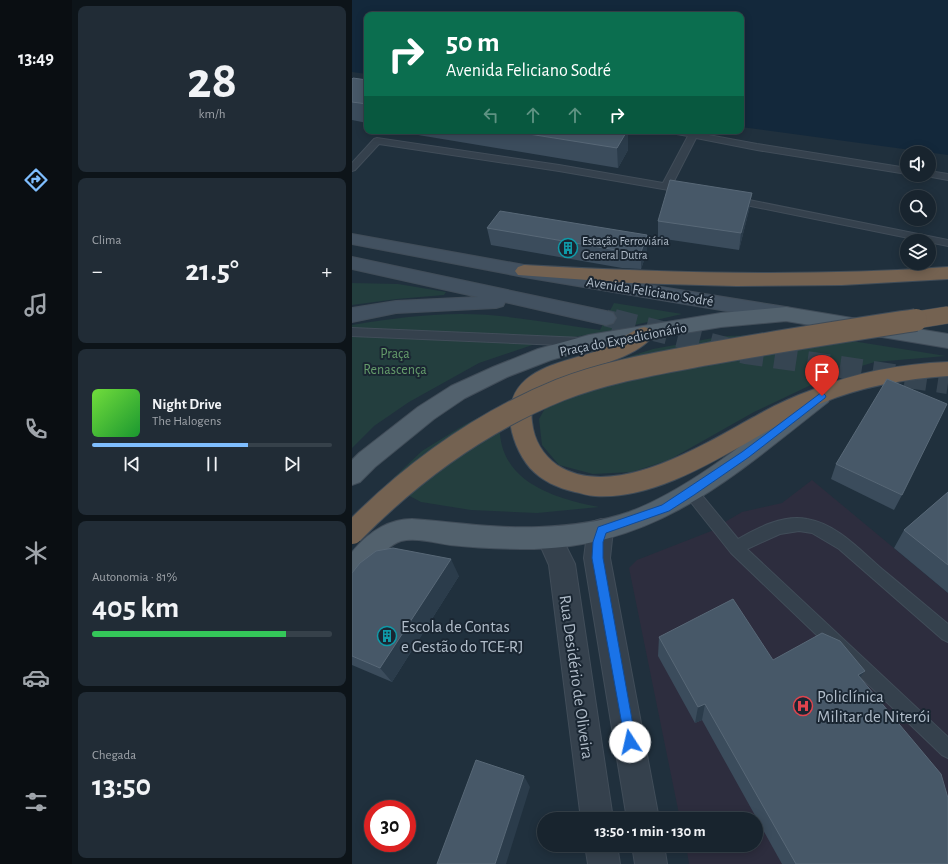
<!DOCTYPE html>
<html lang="pt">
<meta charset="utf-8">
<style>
body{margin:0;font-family:"Alegreya Sans",sans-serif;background:#212c36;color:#f1f3f6;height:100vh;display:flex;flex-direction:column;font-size:15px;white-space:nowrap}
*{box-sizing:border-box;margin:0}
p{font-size:13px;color:#9fa4aa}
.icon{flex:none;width:22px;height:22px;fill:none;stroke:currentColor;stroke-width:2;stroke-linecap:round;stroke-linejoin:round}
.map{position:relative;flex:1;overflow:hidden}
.details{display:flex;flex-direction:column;gap:6px;padding:6px;background:#0d1419;width:280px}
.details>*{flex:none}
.top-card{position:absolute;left:12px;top:12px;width:380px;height:122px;border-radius:8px;box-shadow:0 2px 10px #0003,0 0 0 1px #36414a;background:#0b6e4f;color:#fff;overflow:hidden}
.fabs{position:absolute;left:548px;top:146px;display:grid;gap:8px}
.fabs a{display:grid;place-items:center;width:36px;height:36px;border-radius:50%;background:#18242e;box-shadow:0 2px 10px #0003,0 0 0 1px #36414a;font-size:20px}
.speed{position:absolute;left:12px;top:800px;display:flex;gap:8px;font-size:20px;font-weight:700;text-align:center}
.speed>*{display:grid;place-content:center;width:52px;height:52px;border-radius:50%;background:#18242e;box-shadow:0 2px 10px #0003,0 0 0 1px #36414a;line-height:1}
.speed .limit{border:6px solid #d22;background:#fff;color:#111}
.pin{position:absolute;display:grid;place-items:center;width:34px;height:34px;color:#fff;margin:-41px -17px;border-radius:50% 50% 50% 0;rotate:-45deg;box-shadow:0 0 4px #0007}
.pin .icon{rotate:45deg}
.me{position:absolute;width:44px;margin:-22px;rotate:350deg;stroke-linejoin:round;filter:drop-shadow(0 0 3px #0008)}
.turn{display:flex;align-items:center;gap:14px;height:84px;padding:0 16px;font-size:18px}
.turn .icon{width:52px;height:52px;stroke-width:2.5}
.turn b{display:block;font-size:28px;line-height:34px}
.lanes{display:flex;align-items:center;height:38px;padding:0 16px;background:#0003;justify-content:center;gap:20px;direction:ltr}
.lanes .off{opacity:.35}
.big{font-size:30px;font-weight:700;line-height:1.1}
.details .widget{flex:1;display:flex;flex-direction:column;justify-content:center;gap:6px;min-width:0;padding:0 14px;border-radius:8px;background:#212c36}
.details .dial{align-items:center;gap:0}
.dial b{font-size:52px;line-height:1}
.song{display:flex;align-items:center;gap:12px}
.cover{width:48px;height:48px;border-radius:6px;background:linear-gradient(135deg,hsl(100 70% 55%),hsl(130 70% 35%))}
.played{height:4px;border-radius:2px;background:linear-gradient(90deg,#7fbeff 65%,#36414a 65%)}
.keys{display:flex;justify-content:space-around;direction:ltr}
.heat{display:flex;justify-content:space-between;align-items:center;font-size:22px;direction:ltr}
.charge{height:6px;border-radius:3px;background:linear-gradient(90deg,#34c759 81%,#36414a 0)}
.trip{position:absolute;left:185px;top:812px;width:226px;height:40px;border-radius:20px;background:#18242e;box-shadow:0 2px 10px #0003,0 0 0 1px #36414a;font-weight:700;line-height:40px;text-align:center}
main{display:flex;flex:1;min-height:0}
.tab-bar{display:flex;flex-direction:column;width:72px;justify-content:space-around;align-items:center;background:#0a0e12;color:#9fa4aa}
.tab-bar .icon{width:28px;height:28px}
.tab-bar .current{color:#7fbeff}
.tab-bar b{font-size:18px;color:#f1f3f6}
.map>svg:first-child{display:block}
</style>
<main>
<nav class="tab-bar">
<b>13:49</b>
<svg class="icon current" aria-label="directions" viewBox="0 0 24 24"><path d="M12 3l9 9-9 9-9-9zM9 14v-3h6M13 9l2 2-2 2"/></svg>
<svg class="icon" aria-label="music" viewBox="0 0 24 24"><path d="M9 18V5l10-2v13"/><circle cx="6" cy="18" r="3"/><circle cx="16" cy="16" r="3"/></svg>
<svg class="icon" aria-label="phone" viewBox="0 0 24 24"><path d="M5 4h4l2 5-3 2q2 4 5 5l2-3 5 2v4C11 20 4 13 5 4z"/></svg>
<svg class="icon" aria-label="climate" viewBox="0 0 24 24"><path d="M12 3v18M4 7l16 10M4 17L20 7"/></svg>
<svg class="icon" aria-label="car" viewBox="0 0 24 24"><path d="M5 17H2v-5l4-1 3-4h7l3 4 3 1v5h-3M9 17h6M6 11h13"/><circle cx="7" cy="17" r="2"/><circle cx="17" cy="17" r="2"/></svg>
<svg class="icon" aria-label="filters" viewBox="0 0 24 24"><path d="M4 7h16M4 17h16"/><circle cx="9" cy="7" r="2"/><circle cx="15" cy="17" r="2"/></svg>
</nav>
<section class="details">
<div class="widget dial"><b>28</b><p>km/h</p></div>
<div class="widget"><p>Clima</p>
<div class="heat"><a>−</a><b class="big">21.5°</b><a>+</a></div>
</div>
<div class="widget">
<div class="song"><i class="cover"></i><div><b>Night Drive</b><p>The Halogens</p></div></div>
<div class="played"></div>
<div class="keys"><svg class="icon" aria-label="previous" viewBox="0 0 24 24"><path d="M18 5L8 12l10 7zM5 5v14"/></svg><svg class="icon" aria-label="pause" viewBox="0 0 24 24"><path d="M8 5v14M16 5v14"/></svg><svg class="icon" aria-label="next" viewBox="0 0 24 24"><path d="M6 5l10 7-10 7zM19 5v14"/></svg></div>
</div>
<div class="widget"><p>Autonomia · 81%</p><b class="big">405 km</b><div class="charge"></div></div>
<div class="widget"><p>Chegada</p><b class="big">13:50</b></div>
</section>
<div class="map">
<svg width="596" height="864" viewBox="0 0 596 864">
<rect width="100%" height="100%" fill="#20303d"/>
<path fill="#2d2d3e" d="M460,480L596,593V864H337L334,845H404V819H328L277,568L285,560L367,528L373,522L390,512L430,503Z"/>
<path fill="#233e3e" d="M0,283L46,284L94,292L92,295L45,299L0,305Z
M262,303L330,314L248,333L189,342L127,363L57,402L22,426L0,448V325C36,319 72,314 109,314C155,314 202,324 248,330Z
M426,335L500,341L594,356L523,362L482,374L402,412L317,460L280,472L241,474L207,465L190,445L187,419L195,405L238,369L301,349L372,336Z
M157,402C154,411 147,425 148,434C152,484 206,499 247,507L185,513L119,510L69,502L35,484L70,451L112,425Z"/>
<path fill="#13283b" d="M0,0H596V155L389,127V15H15V74L0,72Z"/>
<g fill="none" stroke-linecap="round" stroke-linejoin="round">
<path stroke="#364552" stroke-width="17" stroke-dasharray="17 8" stroke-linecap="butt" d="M254,318L266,321"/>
<path stroke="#364552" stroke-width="22" stroke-dasharray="22 11" stroke-linecap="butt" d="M262,320L394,353L596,383"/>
<g stroke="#414d59" stroke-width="2">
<path id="service" d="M318,131H335L405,144L555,168V174L405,150L344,138L320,185L337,188L339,190L334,193L207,171L27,144L3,170L0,171V163L22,139L25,138L207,165L311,183L336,136L319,133Z
M577,171L596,174V180L574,176L577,175Z
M382,197L596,240V246L379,202L377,200L379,198Z
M0,328L231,338L237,342L231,346L0,336Z
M339,486L344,488L386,539C405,528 432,514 455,519C485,524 508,550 530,569C552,587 574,606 596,624V642L590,639L487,549L460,533L447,531L428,534L395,549L596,737V758L590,755L379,553L334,496L332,492L334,488Z"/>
</g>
<g stroke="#414d59" stroke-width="2">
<path id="minor" d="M249,519L258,522L261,530L258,558L307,819H275L232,558L234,542L240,522Z
M197,527L206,530L223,564L261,819H229L197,565L185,538L188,530Z
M233,845H265L268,864H236Z
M280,845H312L315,864H283Z"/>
</g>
<g stroke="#414d59" stroke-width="2">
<path id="secondary" d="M0,234L172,265L434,307L441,309L444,314L441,319L434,321L172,277L0,244Z
M0,257L254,311L261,313L264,318L261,323L254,325L153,302L151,306L144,308L44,313L0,322V308L44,301L126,297L0,269Z"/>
</g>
<g stroke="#414d59" stroke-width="2">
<path id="primary" d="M434,307L596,334V348L434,321L369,327L237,349L199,360L155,377L113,398L82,419L23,467L8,482L0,485V460L7,453L66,407L99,386L141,367L186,349L237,335L369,313Z
M469,388L476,390L480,396L476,402C384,474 307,546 182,549C154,549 126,548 98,545C83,543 64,537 49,541C27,548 20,576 0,584V552C15,534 35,519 60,519C102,522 144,529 187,527C217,526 248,522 277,512C339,489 408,431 462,390Z"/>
</g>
<g stroke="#404c58" stroke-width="2">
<path id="motorway" d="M172,265C314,273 454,277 596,267V279L490,285L384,286L278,283L166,275L163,271L166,267Z
M292,327L299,329L302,334C287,359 229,369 203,380C186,390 177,402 180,422C182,440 191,455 205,465C262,502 352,444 402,417C421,406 440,397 460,390C505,372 548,364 596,362V376C552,379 511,386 470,403C401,432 320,501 243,496C236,496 229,493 223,492C206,488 190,481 178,468C167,455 159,436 158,419C156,366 215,363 250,349C265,343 277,331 292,327Z"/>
</g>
<use href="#service" fill="#35414d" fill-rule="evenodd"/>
<use href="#minor" fill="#35414d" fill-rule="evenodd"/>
<use href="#secondary" fill="#425160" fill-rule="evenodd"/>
<use href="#primary" fill="#52616d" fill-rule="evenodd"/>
<use href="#motorway" fill="#746251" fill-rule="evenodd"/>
<g stroke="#404c58" stroke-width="18" stroke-linecap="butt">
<path id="motorway-bridge-far1" d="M558,321L596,315"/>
</g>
<g stroke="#404c58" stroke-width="24" stroke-linecap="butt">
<path id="motorway-bridge" d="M0,533C60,472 129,422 208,390C254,372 302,364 350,355C421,342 493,331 564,320"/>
</g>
<use href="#motorway-bridge-far1" stroke="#746251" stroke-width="17"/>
<use href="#motorway-bridge" stroke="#746251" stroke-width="22"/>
</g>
<path fill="#3b4c5c" d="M0,79L15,80V123L0,120Z
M42,131H276V150L266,168Z
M400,193L397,210L387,250L306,238V221Z
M135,228L295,235V252L289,269L270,268L139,245Z
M484,464L550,495L542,510L479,479Z
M596,492V593L542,548L552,530Z
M0,573L107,576L40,682L0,665Z
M307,637L421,660L513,671L508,677L596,864H430L350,720L343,723L306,656Z"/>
<path fill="#2b3c4b" d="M275,131H276V150L266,168L265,148Z
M400,193L397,210L387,250L389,233Z
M295,235V252L289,269V252Z
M99,559L107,576L40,682L28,668Z
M513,671L500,688L506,675Z
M353,704L350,720L343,723L346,707Z
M172,776L178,787L154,864H143Z"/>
<path fill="#475868" stroke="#586877" d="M1,78L15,80V104L0,102V79Z
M158,131H275L265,148Z
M318,180L400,193L389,233L306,221Z
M148,211L295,235L289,252L270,251L135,228Z
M535,379L595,404L550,495L484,464Z
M596,492V565L552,530Z
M41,548L99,559L28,668L0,656V573L8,563L24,551Z
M381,599L421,660L470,633L488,641L513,671L506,675L589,774L596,798V864H444L353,704L346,707L307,637Z
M124,760L172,776L143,864H85Z"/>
<path fill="#1a73e8" stroke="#114b97" d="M470,392L474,396L473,398L397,457L342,495L317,511L254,533L251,542V558L284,742L282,747L278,749L274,747L240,558L241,542L246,527L310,505L390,452Z"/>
<defs>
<g id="building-ring" transform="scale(1)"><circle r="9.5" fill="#1a2632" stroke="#0f9aa8" stroke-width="1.5"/><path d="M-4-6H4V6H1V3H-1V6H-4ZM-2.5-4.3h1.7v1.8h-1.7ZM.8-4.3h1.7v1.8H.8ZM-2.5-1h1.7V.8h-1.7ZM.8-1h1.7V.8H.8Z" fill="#0f9aa8"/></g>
<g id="hospital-ring" transform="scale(1)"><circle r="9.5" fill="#1a2632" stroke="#e0444e" stroke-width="1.5"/><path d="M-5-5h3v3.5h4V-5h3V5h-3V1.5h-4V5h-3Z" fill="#e0444e"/></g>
</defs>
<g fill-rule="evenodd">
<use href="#building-ring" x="216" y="248"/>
<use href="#building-ring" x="35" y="636"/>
<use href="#hospital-ring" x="451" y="706"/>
</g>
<g text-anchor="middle" stroke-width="4" stroke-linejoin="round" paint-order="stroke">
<g font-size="12" fill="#b0bcc9" stroke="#1a2632" text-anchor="start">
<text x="230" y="245">Estação Ferroviária<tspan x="230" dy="14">General Dutra</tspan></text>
</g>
<g font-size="14" fill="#b0bcc9" stroke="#1a2632">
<text transform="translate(298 291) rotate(9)" y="5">Avenida Feliciano Sodré</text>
<text transform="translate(271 339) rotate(-11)" y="5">Praça do Expedicionário</text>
</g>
<g font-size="14" fill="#659c6b" stroke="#1a2632">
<text x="43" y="358">Praça<tspan x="43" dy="16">Renascença</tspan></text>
</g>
<g font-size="17" fill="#b0bcc9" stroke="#1a2632" text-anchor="start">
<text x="49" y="632">Escola de Contas<tspan x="49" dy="20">e Gestão do TCE-RJ</tspan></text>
<text x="465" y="702">Policlínica<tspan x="465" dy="20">Militar de Niterói</tspan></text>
</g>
<g font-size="17" fill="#b0bcc9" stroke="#1a2632">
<text transform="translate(225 677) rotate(82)" y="6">Rua Desidério de Oliveira</text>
</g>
</g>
</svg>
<div class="fabs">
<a><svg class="icon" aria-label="sound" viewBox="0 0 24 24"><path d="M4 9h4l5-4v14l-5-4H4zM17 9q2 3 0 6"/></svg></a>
<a><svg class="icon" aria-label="search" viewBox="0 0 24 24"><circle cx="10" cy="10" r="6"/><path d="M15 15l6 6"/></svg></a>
<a><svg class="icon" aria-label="layers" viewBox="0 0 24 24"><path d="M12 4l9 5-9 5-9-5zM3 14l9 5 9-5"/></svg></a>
</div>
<div class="speed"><div class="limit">30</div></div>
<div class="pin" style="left:470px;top:396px;background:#d93025"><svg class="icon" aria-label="arrive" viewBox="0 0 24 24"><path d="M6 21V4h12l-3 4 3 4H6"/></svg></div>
<svg class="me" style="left:278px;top:742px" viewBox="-20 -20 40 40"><circle r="19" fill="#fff"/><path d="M0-13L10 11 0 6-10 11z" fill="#1a73e8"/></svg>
<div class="trip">13:50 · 1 min · 130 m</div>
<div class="top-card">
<div class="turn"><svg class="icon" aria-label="right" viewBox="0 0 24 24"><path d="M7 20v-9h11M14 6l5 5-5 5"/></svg><div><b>50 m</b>Avenida Feliciano Sodré</div></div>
<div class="lanes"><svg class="icon off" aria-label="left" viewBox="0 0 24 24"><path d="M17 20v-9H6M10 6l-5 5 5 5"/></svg><svg class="icon off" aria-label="ahead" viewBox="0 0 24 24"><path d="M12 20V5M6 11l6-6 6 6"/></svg><svg class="icon off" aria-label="ahead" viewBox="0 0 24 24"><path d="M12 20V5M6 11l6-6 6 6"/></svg><svg class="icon" aria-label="right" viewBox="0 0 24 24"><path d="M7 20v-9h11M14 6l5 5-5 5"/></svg></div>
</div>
</div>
</main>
